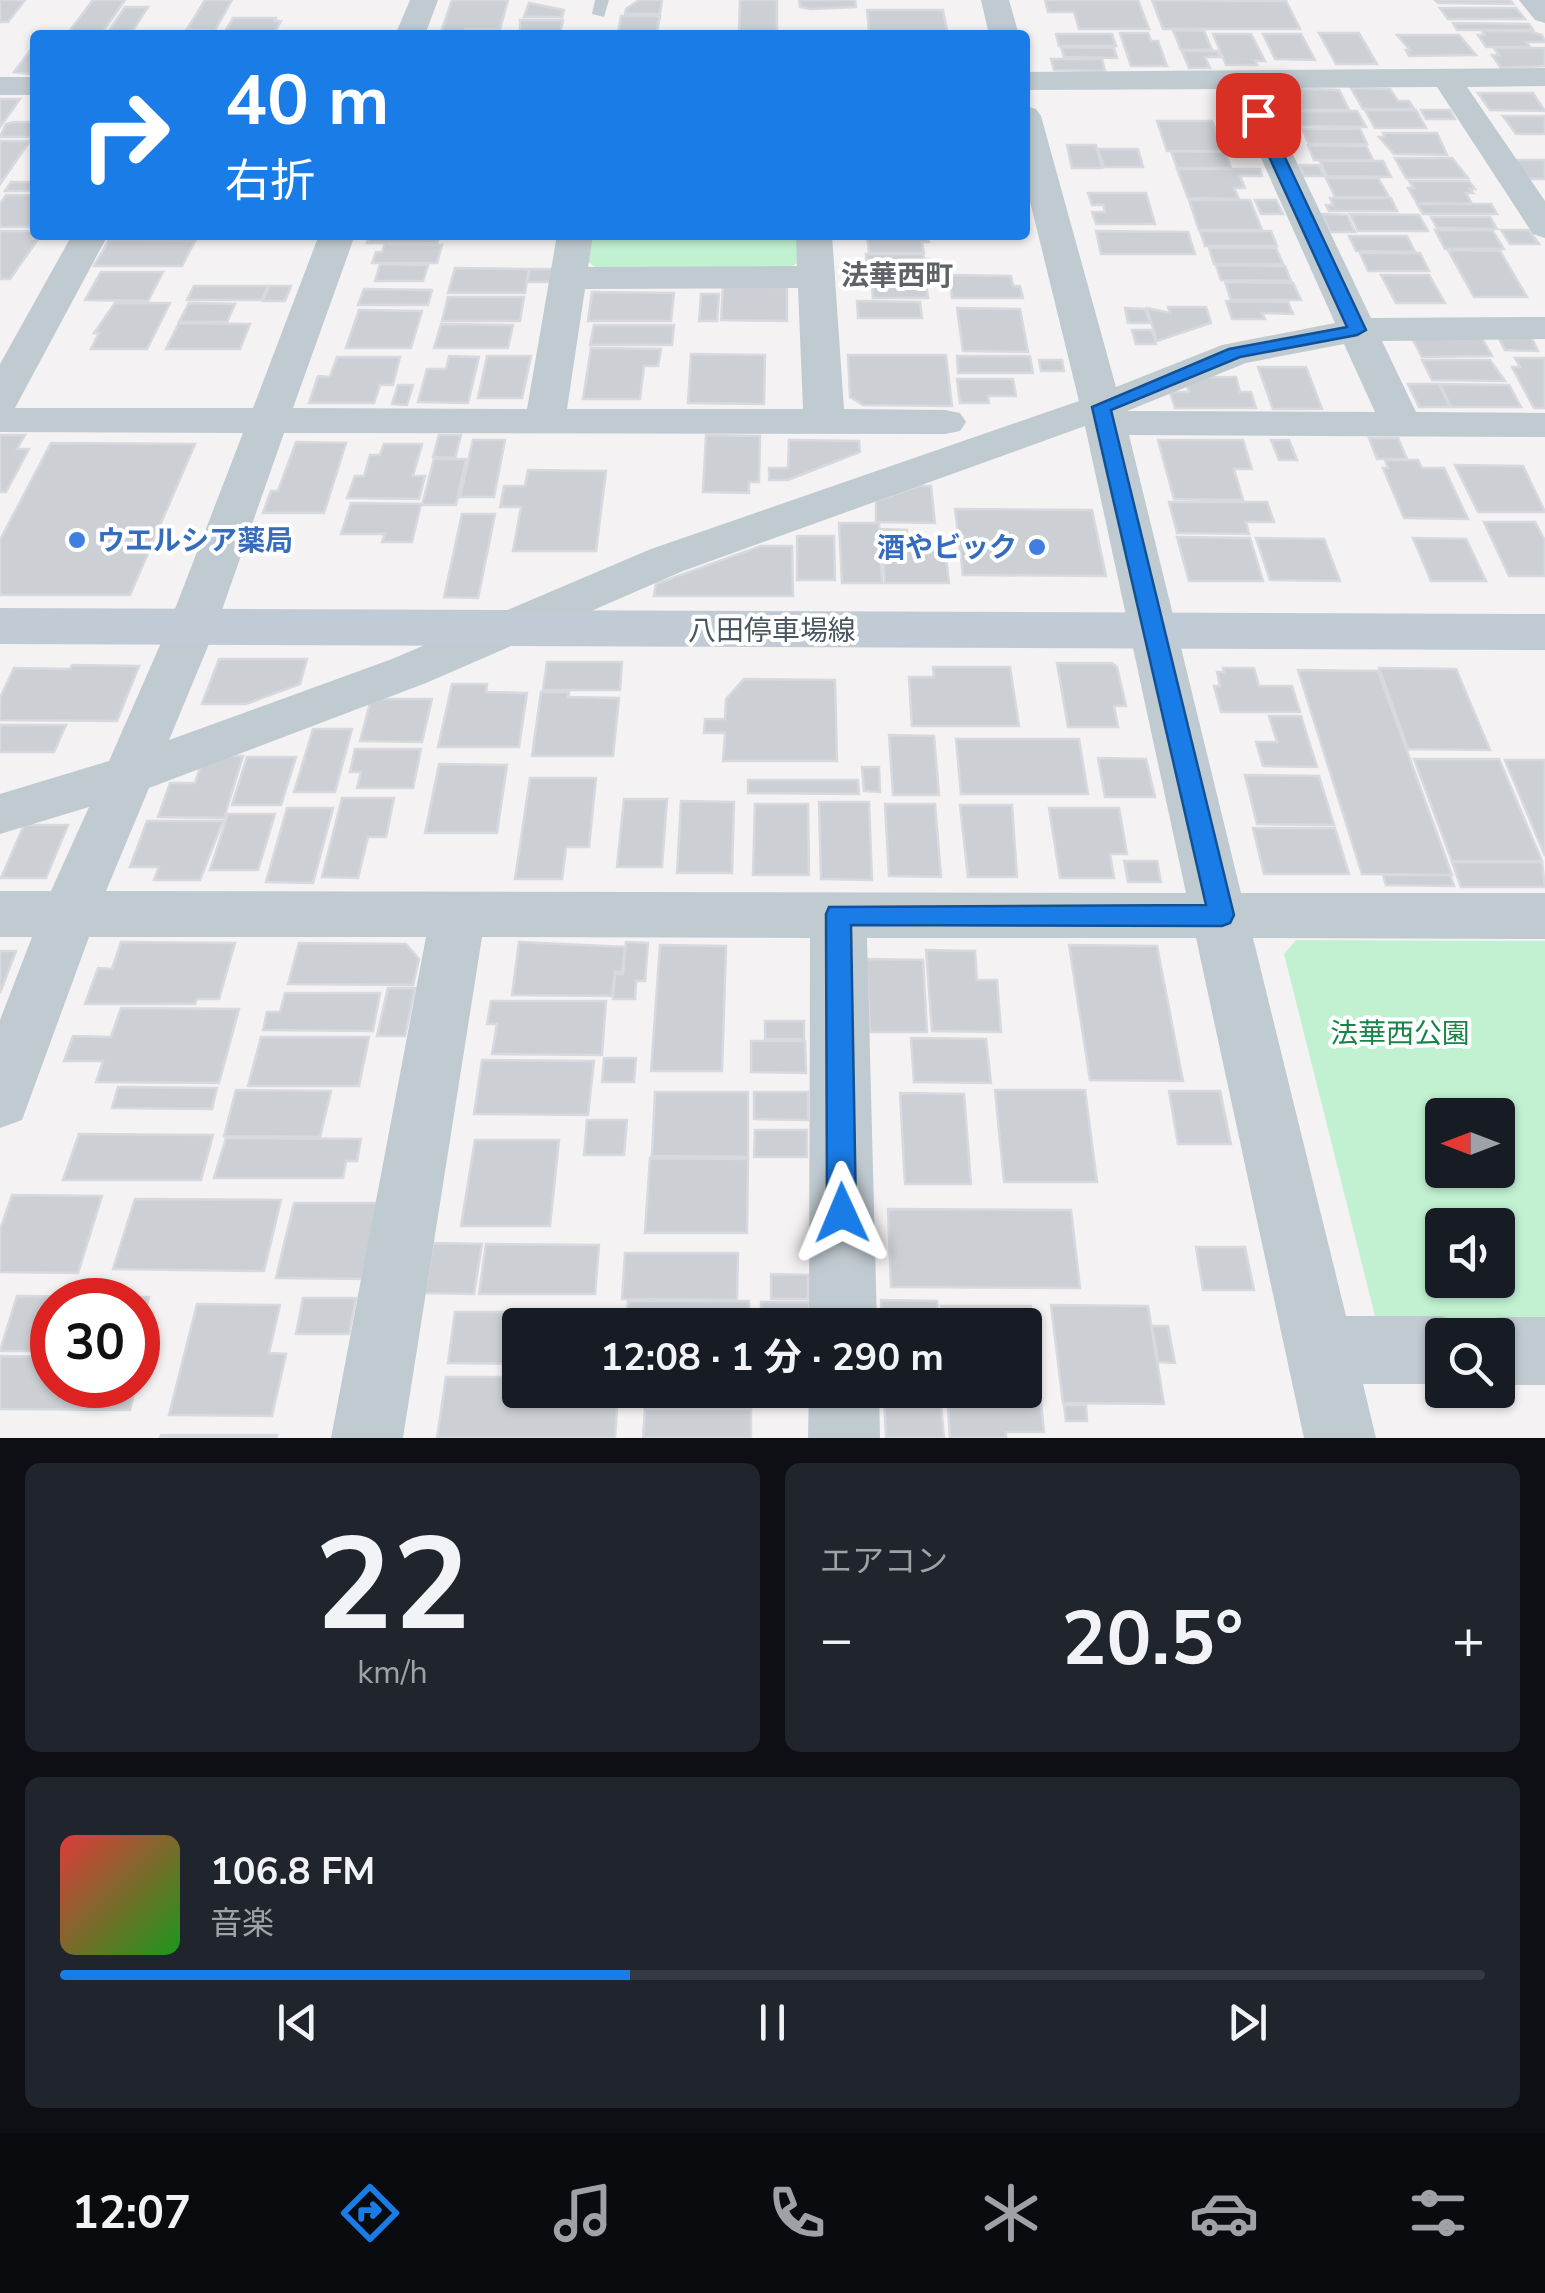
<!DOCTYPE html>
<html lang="ja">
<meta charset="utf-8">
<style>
body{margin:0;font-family:"Nunito Sans","Noto Sans JP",sans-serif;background:#20242c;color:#f1f3f6;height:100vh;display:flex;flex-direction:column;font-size:38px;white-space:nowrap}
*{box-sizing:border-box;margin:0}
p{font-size:32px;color:#9ea1a6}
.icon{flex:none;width:55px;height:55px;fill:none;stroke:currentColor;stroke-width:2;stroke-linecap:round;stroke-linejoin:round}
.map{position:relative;height:1438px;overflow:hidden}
.details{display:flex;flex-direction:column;gap:25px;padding:25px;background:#0d0f14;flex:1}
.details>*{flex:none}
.banner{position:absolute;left:30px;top:30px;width:1000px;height:210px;border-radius:10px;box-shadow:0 2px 8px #0004;background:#1a7ce7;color:#fff;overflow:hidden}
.needle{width:65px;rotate:270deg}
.fabs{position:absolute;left:1425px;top:1098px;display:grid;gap:20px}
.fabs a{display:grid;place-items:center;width:90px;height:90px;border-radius:10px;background:#171b24;box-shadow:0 2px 8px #0004;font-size:50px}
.speed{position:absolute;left:30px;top:1278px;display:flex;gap:20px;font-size:50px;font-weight:700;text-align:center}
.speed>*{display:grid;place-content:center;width:130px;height:130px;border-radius:50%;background:#171b24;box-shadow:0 2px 8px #0004;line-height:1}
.speed .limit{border:15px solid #d22;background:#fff;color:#111}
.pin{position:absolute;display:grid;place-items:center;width:85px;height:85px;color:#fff;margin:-42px;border-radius:20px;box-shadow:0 5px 15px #0006}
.me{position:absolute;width:110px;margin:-55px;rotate:359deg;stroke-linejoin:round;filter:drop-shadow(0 0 8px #0008)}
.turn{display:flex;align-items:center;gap:35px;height:210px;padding:0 30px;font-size:45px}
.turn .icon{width:130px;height:130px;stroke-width:2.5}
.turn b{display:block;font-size:70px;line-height:85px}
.big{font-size:75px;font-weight:700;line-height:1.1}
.details .tile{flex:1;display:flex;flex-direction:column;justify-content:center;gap:15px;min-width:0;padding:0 35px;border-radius:15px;background:#20242c}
.details .dial{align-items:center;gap:0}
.dial b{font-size:130px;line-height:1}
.song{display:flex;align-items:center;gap:30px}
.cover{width:120px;height:120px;border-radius:15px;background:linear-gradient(135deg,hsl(0 70% 55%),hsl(120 70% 35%))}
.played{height:10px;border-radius:5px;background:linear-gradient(90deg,#1a7ce7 40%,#363941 40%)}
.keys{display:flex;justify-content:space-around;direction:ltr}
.heat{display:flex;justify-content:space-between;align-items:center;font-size:55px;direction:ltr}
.details .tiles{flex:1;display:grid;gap:25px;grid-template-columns:1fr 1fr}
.tile:last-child{grid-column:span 2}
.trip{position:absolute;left:502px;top:1308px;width:540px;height:100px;border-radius:10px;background:#171b24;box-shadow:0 2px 8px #0004;font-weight:700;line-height:100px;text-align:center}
.dock{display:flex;height:160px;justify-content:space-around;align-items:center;background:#090b0e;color:#9ea1a6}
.dock .icon{width:70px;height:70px}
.dock .active{color:#1a7ce7}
.dock b{font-size:45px;color:#f1f3f6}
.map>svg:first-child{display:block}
</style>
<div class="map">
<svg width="1545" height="1438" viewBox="0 0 1545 1438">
<rect width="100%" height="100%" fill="#f5f2f3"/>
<path fill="#c2f1d2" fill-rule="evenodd" d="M587,235H799L800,262L782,271H601L584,259Z
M1296,940L1545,941V1321L1376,1320L1284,954ZM1442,1115H1498V1170H1442ZM1442,1225H1498V1280H1442Z"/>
<path fill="#ccd0d5" stroke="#d7d9de" stroke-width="2.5" d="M0,0H25L8,22H0Z
M93,0H125L102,33H68Z
M205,0H232L215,30L187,29Z
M452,0H508L500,29H465L463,35H440Z
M639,0H662L660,14H625L626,9Z
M740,0H777V32H739Z
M799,0H855L856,7L811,9L800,7Z
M1045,0H1138L1149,29H1079L1074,12H1048Z
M1152,0L1286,1L1300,29H1163Z
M1435,0H1510L1513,4L1438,3Z
M529,3L564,10L562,17H524Z
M125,7H148L130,35H106Z
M1440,8H1516L1525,19H1448Z
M867,10H943L947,31H869Z
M621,16H660L657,32H618Z
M233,18H276L275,21H281L273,35H223Z
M520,20H563L560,33H520Z
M1453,23L1529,24L1533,30H1457Z
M1173,30L1204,31L1212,50H1181Z
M1482,31H1528L1542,35L1545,42H1526L1530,47H1486L1478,35H1485Z
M1120,33H1148L1151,41H1158L1167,66H1131Z
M1319,33H1359L1377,64H1336Z
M1056,34H1112L1116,46H1059Z
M1213,34H1251L1265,61H1255L1257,65H1226Z
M1263,34H1301L1315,60L1275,59Z
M1397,35H1459L1476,55L1409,56L1406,50H1410Z
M1061,47L1114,48L1117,58L1064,57Z
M32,48L35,75L14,72Z
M1494,48H1545V66L1501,68L1492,55H1499Z
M1182,51H1217L1220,57H1205L1210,68H1189Z
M1051,59H1102L1105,71L1054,70Z
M1282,88L1339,90L1349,110H1292Z
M1351,88L1390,89L1398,101H1409L1414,109H1363Z
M1478,93H1533L1545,111L1490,110Z
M0,99H20L0,127Z
M1365,110H1416L1426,128H1375Z
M1421,110H1450L1455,119H1426Z
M1287,111H1357L1366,127L1295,126Z
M1503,116H1545V134H1516Z
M1157,121H1212L1224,151H1167Z
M14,122H35V137H0L6,124Z
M1302,129H1360L1367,144H1309Z
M1383,133H1437L1447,155L1394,154L1379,137H1385Z
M0,141H30L0,184Z
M1067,145H1096L1102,168H1072Z
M1308,145L1366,146L1373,160H1314Z
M1098,149H1138L1143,167H1104Z
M1171,151L1225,152L1231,168H1177Z
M1395,158H1452L1468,178H1406Z
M1515,160H1545V179H1527Z
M1320,161H1383L1391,177L1327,176Z
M1299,165H1319L1324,176H1304Z
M1177,169H1260L1262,176H1240L1245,188H1234L1239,199L1188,198Z
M35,178V191H5L11,182H32Z
M1326,178H1378L1389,197H1335Z
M1409,181H1469L1475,189H1470L1473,193H1466L1472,204L1417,203L1408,188H1414Z
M1088,193H1146L1155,224H1096L1092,212H1105L1103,205H1092Z
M6,195H35V227H0V204Z
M1330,198H1391L1397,211H1329L1326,205H1333Z
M1189,200H1250L1262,230H1199Z
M1255,200H1276L1283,214H1261Z
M1417,204H1491L1497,214H1423Z
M1322,214L1347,215L1355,232H1330Z
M1350,214L1419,215L1428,231H1358Z
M1431,217H1490L1497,229L1437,228Z
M1435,230H1492L1504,249H1445Z
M1501,230H1529L1539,244H1510Z
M0,231H32V238H39L10,279H0Z
M1096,231L1188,232L1195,254H1101Z
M1200,231H1271L1277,246H1205Z
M370,235H440L437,243H367Z
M867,235H928L929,242H922L924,253H869Z
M1349,236H1407L1415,252L1356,251Z
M109,240L195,241L182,266H94Z
M385,244L442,245L437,263H372L376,252H382Z
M1209,248H1276L1283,264H1214Z
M1448,250L1500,251L1527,297H1474Z
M1360,253H1420L1429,271H1368Z
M866,254H923L924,259H930L931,270H925L926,274H867Z
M380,264L428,265L423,281H375Z
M1216,265L1285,266L1291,281L1221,280Z
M455,268L529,269L525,293H448Z
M530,269H555L552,282H527Z
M101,272H163L148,301L85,300Z
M871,275H925L928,298H873Z
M949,275L1011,276L1013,286H1020L1023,298H952Z
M1381,275H1429L1445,303H1396Z
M1225,282L1293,283L1301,300H1231Z
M194,286H268L262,300H187Z
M269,286H291L285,301H263Z
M723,287H787V321L721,320Z
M364,289L432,290L428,305H358Z
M592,292L674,293L671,321H588Z
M701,294H719L717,321H699Z
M448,297H524L520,321H442Z
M857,301L920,302L922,318H858Z
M1226,301L1288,302L1293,314L1262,313L1265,319H1232Z
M115,303H170L147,349H91L99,333H94Z
M189,303L235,304L227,322H179Z
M1168,307H1206L1211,323L1157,341L1147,308L1170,313Z
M957,308L1020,309L1028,352L963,351Z
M1125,308L1145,309L1150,323H1128Z
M359,310L422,311L411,348H346Z
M179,323L250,324L240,349H166Z
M441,324L513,325L508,348H434Z
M594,325H674L672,345H590Z
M1132,330H1152L1156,344H1136Z
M1497,335H1530L1538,351L1505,350Z
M1411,336L1482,338L1492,356L1422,357Z
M591,348L661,349L658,366H644L640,399H583Z
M691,354L765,355L764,404L688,403Z
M848,355H946L952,406L863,405L850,397Z
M449,356L479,357L468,403L418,402L427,369H446Z
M487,356H531L522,398H478Z
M957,356H1030L1033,373H958Z
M337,357H400L393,385H380L374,403H309L318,376L330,377Z
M1515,358H1545V408H1534L1512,367H1520Z
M1039,360H1062L1064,371H1041Z
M1422,360H1490L1505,381L1432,380Z
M1258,367H1306L1322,409H1273Z
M1199,377H1236L1240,392H1251L1256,408H1175L1170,392H1189L1185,380Z
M957,379H1013L1016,396H988L989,403H960Z
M1408,384H1439L1450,407H1419Z
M1440,384L1509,385L1521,407H1451Z
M398,385H413L407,405L392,404Z
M0,435H25L17,449H29L6,492H0Z
M439,435H461L455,458L433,457Z
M706,435L760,436L759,482H749V493L703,492Z
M1369,438H1398L1407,459H1377Z
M473,440H505L494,497H460Z
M789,440L859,441L860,452L788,480H769V468H788Z
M1158,440H1243L1252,469H1234L1243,500L1174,499Z
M1271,440H1289L1297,460H1279Z
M296,442L346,443L324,513H263L271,491H278Z
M51,443L195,444L130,595H0V540Z
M384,444H422L413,476H425L419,499L347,498L355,476H364L370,455H380Z
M434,459H466L456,505H422Z
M1385,460H1418L1422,468H1444L1468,519L1404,518L1383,468H1388Z
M1455,465L1523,466L1545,512H1478Z
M528,470L606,471L596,551H513L521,507H500L504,486H525Z
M918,486H931L935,523L876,522V501Z
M1169,502H1267L1274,522H1246L1249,534L1177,533Z
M351,503L421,504L412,542H382L385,534H341Z
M955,509L1092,510L1106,576L963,575Z
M462,514H495L478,598L444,597Z
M1484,522H1535L1545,541V576H1509Z
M839,523H879L882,583H842Z
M881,529L907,530V538L944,539L949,583H885Z
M797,536H834L835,580H797Z
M1177,537L1250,538L1263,581H1189Z
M1256,538L1324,539L1340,581L1270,580Z
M1413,538L1466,539L1486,581H1431Z
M761,546H792L793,596H654L656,584Z
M219,659H307L300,684L246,704H202Z
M547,662H622L620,690H543Z
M1057,663H1112L1117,667L1126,706H1114L1118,727H1068Z
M72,665L139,666L117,721L0,720V698L14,668L70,669Z
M933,667H1010L1019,726H912L909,677H934Z
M1223,668H1254L1259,686H1292L1300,712H1221L1214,686H1220L1217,672H1224Z
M1379,668L1456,669L1490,750L1408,749Z
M1298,670L1378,671L1452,875L1362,874Z
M744,679L835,680L837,761H723L725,733H704L705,719H725L726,699Z
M452,684H487L486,692L527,693L519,747H438Z
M541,692H569L568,697L619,698L613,756H532Z
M371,699H432L422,742L360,741Z
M1269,716H1301L1317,767L1263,766L1256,742H1277Z
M0,725H66L54,752H0Z
M313,729H352L335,792H294Z
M889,735L934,736L939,795H893Z
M956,739H1079L1088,794H961Z
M355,749H421L413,788H357L361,772H350Z
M215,756H243L224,818L158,817L170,783H195L201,765Z
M247,757H296L281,805H232Z
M1098,758L1146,759L1155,797H1105Z
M1414,759H1499L1542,861H1452Z
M1505,760H1545V856Z
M439,764L507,765L497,833H425Z
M862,767H879L880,792L864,791Z
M1245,775L1319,776L1334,825L1257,824Z
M530,778H596L589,847H566L562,879H515Z
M748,780H858L859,794L748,793Z
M342,798H394L386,837H368L358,878L322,877Z
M624,799H667L662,867H617Z
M681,801L734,802L732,873H677Z
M819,802H869L872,880L821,879Z
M755,804H808L809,875H753Z
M885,804H935L941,877L889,876Z
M960,805H1012L1017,877H968Z
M287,808H333L313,883L266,882Z
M1049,808H1119L1127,854H1110L1114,878H1060Z
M228,814H275L258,870H210Z
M147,821H223L200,880H154L159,867H130Z
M24,825H68L46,878H1Z
M1253,828H1335L1349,874H1264Z
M1124,861H1157L1161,882H1128Z
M1452,862H1542L1545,887H1461Z
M1383,875H1450L1454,886L1386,885Z
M121,942L235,943L219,999H197L195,1004H85L98,968L112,969Z
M519,942L625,947L622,972H615L612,996L512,995Z
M626,942L648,943L645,981H636L635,999H613L615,974H623Z
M299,943L406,944L419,959L413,985L288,984Z
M660,945L726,946L722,1071H651Z
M1069,945L1157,946L1183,1081L1090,1080Z
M926,950L975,951L977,980H997L1001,1032L932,1031Z
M0,951H16L0,993Z
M866,959L923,960L927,1032H870Z
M388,988H415L405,1036H377Z
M285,993H380L373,1031L263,1030L267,1012H280Z
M491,1001H606L602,1055L492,1054L497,1024H487Z
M121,1008L239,1009L219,1083L96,1082L103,1061H64L73,1036L111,1037Z
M765,1021H804V1039H765Z
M261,1037H369L359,1086H248Z
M911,1038L986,1039L991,1083L914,1082Z
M751,1041H805L806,1073L751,1072Z
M604,1058H636L634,1082H602Z
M482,1060L594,1061L588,1115L474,1114Z
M118,1087L217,1088L212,1109L112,1108Z
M236,1090L331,1091L320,1137L224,1136Z
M995,1090H1085L1097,1182H1004Z
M1169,1091H1220L1231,1144H1178Z
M655,1092H748V1157L652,1156Z
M754,1092H808V1120L754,1119Z
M900,1093L964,1094L971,1184H905Z
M587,1120H627L624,1155H584Z
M755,1130H807V1157H754Z
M79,1134L213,1135L201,1180H63Z
M226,1138L361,1139L357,1161H346L343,1178H214Z
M475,1140H559L550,1226H461Z
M650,1158L748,1159L747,1233H645Z
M12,1195L102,1196L78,1273L0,1272V1230Z
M135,1199L281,1200L264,1271L113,1269Z
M294,1203H382L367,1279L276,1278Z
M888,1209L1071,1210L1080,1288L891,1287Z
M433,1243L482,1244L474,1294L425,1293Z
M486,1244L599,1245L595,1294H479Z
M1196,1247H1245L1254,1290H1203Z
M625,1253H738L737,1300L622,1299Z
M771,1274L808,1275V1299H771Z
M17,1296L149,1297L138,1337V1300H52V1351H0Z
M303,1298H356L349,1334H296Z
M881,1300L937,1301L939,1325H882Z
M628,1301H749V1325H626Z
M761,1302H809V1325H761Z
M197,1304L280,1305L269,1353L286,1354L272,1416L169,1415Z
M1051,1305L1148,1306L1164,1404L1063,1403Z
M941,1306H1031L1044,1432H1006V1438H950L947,1390H1025V1325H943Z
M455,1312H581L580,1325H520V1364L448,1363Z
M1152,1326H1168L1175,1363L1158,1362Z
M0,1356L52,1357V1385H136L130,1410L0,1409Z
M446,1377H520V1390H618L615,1438H437Z
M647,1390H696L695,1407H646Z
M884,1394H940L944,1438H886Z
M1064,1405H1086L1087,1421H1066Z
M645,1409H751V1438H643Z
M161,1435H277L276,1438H160Z"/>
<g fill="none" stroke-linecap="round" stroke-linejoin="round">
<path fill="#c0cad1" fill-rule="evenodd" d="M595,0H609L604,17L592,14Z"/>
<path fill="#c0cad1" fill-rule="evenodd" d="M410,0H438L425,35H395Z
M981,0H1009L1019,35H989Z
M1519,0H1545V23L1535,20Z
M1545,68V86L1467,87L1545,201V238L1533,234L1437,87L1261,88L1371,318L1545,317V339L1382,341L1416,412L1545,413V437L1129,435L1241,893H1545V939L1253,938L1346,1316H1442L1466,1326L1470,1335L1474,1327L1498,1317H1545V1385H1498V1335H1442V1384H1363L1376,1438H1304L1196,938H867L877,1325H809L810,938L482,937L403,1438H331L426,937H89L22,1120L0,1128V1020L32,937H0V891H51L89,807L0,834V794L109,761L168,627L243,433L0,432V364L72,235H108L15,408H253L319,235H355L293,408L527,409L557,235H593L588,267L797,266L796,235H832L844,409L945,410L960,413L966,422L960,431L945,434L284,433L216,627L169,740L392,659L651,549L1079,401L1025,181V106L1036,109L1041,116L1116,387L1222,345L1335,323L1230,89L1025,90V72ZM798,288L803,409H567L585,289ZM1344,344L1375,412L1127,411L1246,363ZM1085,426L1186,893L106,891L149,788L426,683L683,571Z
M0,77H35V95H0Z
M809,1390H879L880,1438H808Z"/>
<path fill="#c1cbd6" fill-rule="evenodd" d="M0,608L1545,614V650L0,644Z"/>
</g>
<path fill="#1a7ce7" stroke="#115196" stroke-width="2.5" d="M1258,111L1265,115L1366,330L1357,335L1240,357L1111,410L1234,915L1230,923L1222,926L851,925L856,1213L852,1223L842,1227L831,1223L827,1213L826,914L829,907L1206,905L1092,407L1229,349L1347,327L1250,115Z"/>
<g fill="#3f7fe0" stroke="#fff" stroke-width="4">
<circle cx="77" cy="540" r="10"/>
<circle cx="1037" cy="547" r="10"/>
</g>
<g text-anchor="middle" stroke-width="8" stroke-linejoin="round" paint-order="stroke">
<g font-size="28" font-weight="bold" fill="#5f6367" stroke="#fff">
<text x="897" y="285">法華西町</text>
</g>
<g font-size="28" font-weight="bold" fill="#366cbe" stroke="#fff" text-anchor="start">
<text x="97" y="550">ウエルシア薬局</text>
<text x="1017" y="557" text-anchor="end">酒やビック</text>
</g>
<g font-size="28" fill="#4a5760" stroke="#fff">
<text x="772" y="640">八田停車場線</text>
</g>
<g font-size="28" fill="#178549" stroke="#fff">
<text x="1400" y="1043">法華西公園</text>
</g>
</g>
</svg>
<div class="fabs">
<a><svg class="needle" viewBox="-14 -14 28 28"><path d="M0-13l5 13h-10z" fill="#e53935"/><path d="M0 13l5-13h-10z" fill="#9ea1a6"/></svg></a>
<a><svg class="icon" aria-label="sound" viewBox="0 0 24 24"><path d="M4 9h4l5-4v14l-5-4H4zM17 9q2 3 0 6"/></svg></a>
<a><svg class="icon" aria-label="search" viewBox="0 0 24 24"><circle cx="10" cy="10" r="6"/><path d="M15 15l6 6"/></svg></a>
</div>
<div class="speed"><div class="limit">30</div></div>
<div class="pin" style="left:1258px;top:115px;background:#d93025"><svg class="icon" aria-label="arrive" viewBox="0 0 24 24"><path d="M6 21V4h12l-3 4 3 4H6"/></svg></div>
<svg class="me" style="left:842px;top:1213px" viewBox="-20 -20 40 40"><path d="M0-17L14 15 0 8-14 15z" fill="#1a7ce7" stroke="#fff" stroke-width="4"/></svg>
<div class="trip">12:08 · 1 分 · 290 m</div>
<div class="banner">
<div class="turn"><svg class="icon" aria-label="right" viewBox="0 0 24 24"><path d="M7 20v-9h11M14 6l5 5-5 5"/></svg><div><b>40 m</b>右折</div></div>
</div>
</div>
<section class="details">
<div class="tiles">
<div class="tile dial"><b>22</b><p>km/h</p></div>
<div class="tile"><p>エアコン</p>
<div class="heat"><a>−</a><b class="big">20.5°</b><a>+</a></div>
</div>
<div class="tile">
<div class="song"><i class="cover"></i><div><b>106.8 FM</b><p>音楽</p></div></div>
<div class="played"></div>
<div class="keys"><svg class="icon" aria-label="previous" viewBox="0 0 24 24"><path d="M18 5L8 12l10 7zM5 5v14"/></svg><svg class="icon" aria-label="pause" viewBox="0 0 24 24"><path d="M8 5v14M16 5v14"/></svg><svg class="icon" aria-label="next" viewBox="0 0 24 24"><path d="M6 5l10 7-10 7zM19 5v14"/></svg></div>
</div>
</div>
</section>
<nav class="dock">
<b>12:07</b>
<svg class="icon active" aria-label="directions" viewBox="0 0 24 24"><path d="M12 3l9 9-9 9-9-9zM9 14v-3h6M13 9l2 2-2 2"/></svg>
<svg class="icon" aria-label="music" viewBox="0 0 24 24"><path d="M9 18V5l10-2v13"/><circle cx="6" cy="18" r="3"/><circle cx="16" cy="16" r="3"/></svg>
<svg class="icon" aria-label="phone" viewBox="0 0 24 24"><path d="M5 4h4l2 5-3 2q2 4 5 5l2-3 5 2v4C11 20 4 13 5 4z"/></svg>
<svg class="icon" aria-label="climate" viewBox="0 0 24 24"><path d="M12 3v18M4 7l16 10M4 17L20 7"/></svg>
<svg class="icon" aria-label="car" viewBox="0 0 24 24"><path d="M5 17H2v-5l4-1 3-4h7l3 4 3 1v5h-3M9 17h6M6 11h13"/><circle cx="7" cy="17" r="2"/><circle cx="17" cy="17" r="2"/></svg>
<svg class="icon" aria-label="filters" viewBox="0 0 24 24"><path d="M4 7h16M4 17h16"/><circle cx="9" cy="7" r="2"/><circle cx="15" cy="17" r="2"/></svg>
</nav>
